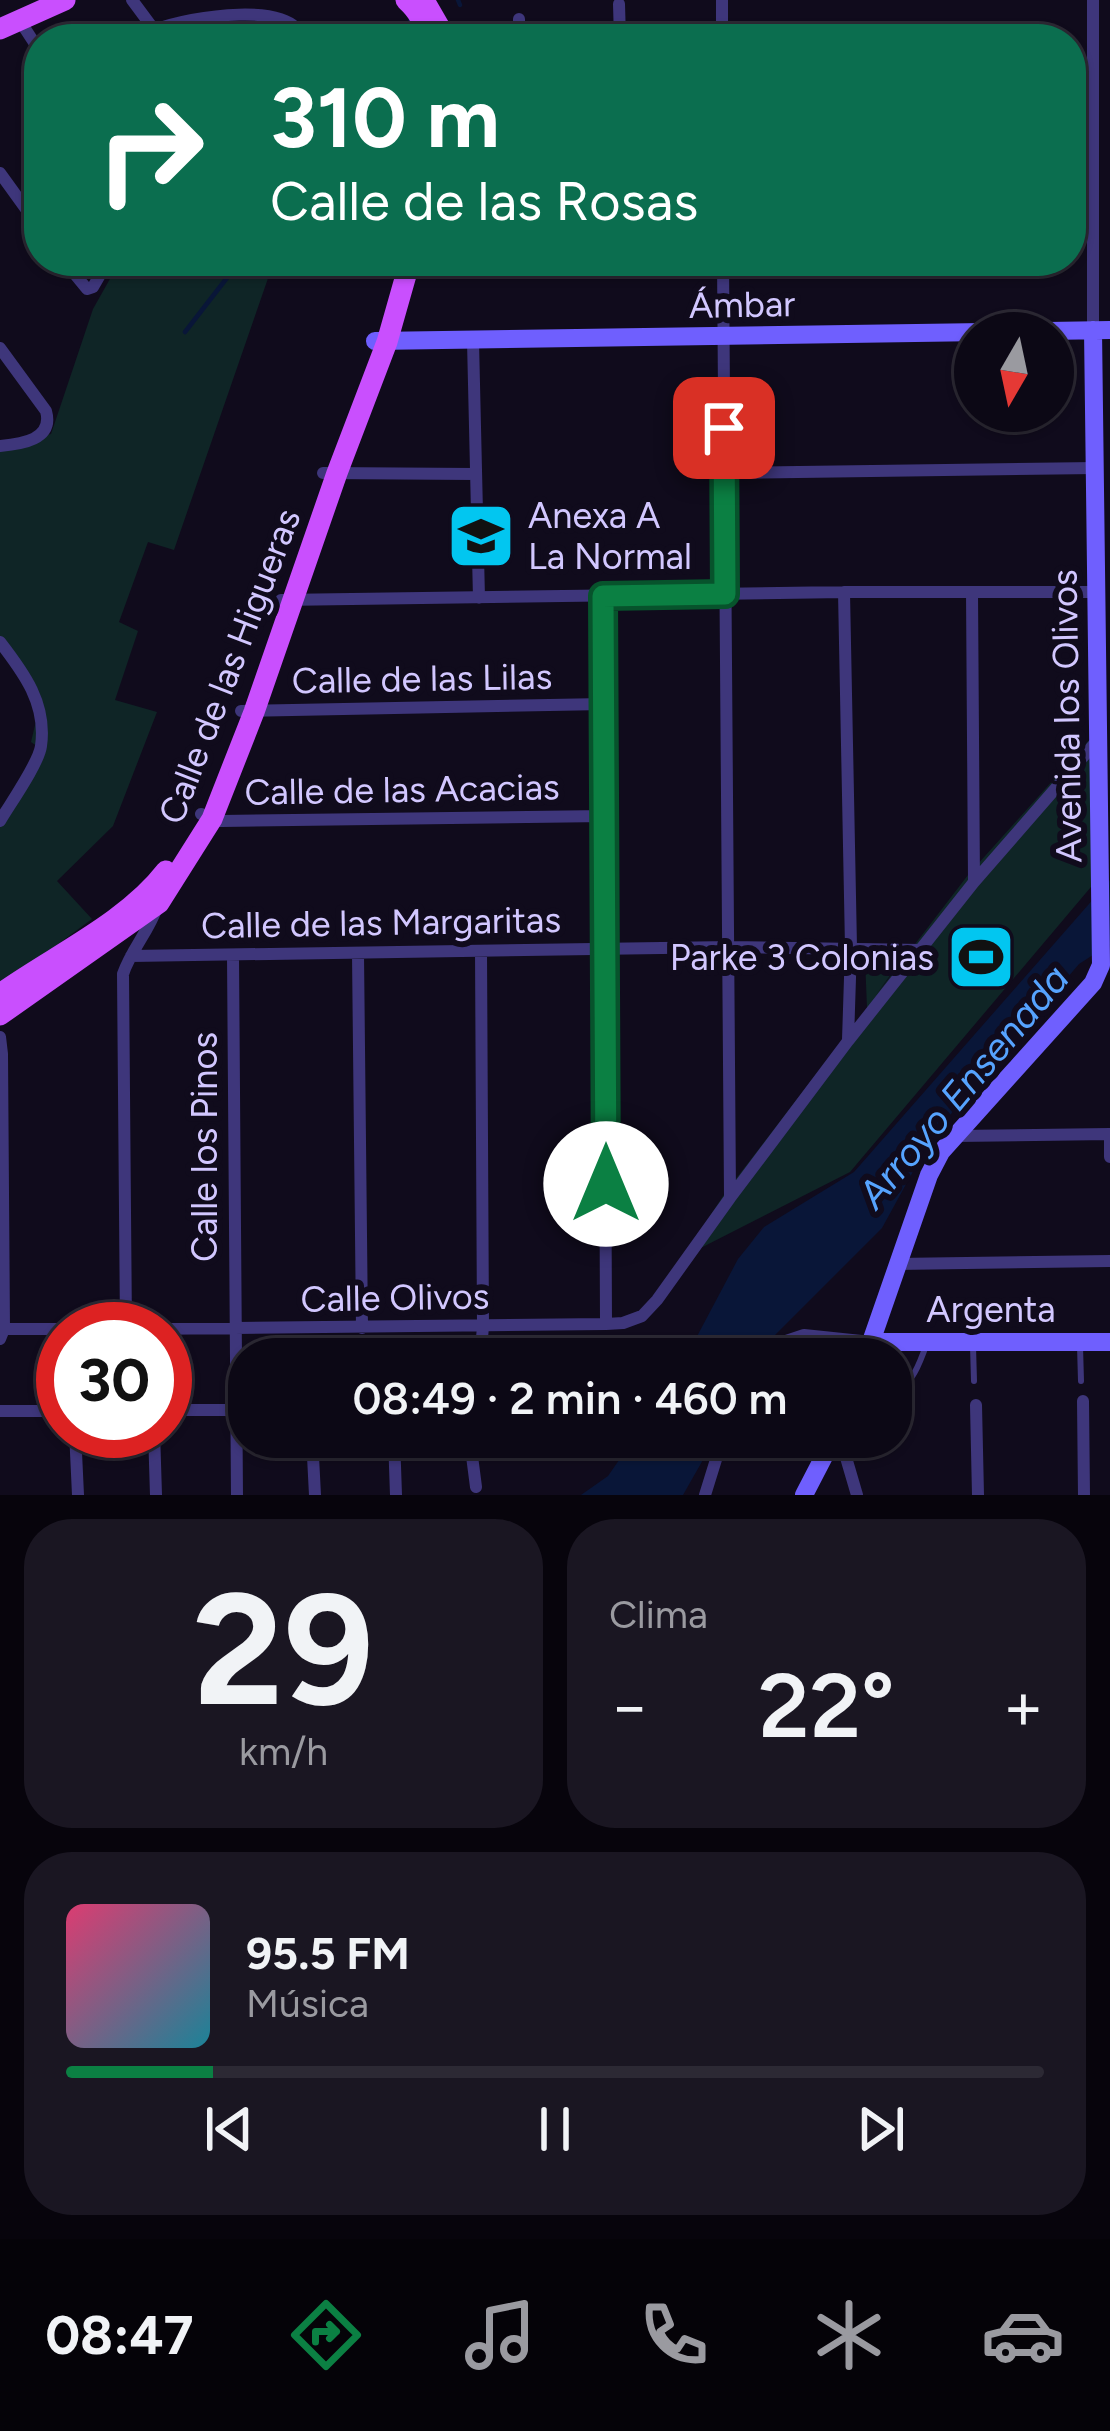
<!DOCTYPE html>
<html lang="es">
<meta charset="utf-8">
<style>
body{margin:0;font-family:Figtree,sans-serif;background:#1a1622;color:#f1f3f6;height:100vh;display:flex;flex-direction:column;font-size:45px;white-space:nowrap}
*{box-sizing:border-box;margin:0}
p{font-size:39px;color:#9a9aa0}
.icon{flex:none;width:66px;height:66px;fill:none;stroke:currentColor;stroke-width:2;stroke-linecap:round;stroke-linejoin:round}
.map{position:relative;height:1495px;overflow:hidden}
.side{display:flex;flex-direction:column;gap:24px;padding:24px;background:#07040c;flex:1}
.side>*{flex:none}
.banner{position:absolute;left:24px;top:24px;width:1062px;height:252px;border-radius:48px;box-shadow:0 3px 9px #0004,0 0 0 3px #2c2934;background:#0b6e4f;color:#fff;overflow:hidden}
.needle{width:78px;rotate:189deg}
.controls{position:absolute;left:954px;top:312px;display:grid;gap:24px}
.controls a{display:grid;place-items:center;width:120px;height:120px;border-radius:50%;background:#0c0815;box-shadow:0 3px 9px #0004,0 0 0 3px #2c2934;font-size:60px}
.speed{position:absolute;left:36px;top:1302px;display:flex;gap:24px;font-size:60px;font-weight:700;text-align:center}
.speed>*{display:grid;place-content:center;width:156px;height:156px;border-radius:50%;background:#0c0815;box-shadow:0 3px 9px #0004,0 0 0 3px #2c2934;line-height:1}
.speed .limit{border:18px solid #d22;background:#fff;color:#111}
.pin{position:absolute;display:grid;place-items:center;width:102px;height:102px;color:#fff;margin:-51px;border-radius:24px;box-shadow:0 6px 18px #0006}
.me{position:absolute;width:132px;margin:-66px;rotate:0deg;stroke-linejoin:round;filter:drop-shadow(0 0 9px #0008)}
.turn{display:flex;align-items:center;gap:42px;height:252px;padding:0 48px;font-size:54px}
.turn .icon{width:156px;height:156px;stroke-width:2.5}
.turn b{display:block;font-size:84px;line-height:102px}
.big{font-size:90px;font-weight:600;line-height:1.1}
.side .card{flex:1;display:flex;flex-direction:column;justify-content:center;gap:18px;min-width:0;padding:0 42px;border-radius:48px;background:#1a1622}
.side .dial{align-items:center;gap:0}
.dial b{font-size:156px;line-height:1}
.song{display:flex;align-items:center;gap:36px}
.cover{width:144px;height:144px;border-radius:18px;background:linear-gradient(135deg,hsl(340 70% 55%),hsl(190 70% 35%))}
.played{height:12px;border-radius:6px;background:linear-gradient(90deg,#0b8043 15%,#2c2934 15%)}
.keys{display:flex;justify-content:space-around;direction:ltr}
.heat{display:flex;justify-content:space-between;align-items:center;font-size:66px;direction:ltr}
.side .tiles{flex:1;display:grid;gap:24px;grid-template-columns:1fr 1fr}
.card:last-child{grid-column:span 2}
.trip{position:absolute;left:228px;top:1338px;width:684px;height:120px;border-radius:48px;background:#0c0815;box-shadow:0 3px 9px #0004,0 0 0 3px #2c2934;font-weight:600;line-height:120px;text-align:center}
.tab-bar{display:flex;height:192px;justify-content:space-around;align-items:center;background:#050308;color:#9a9aa0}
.tab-bar .icon{width:84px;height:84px}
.tab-bar .current{color:#0b8043}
.tab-bar b{font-size:54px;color:#f1f3f6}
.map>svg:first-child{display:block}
</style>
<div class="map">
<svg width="1110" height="1495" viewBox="0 0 1110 1495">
<rect width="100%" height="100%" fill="#100b1c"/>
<path fill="#0f2526" d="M120,261H274L174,550L148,542L119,622L138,631L115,700L157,712L113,826L57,881L92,919L0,987V821L41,749L31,742L40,704L0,637V446L51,434L93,309Z
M1089,740L1096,881L850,1172L683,1257L725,1193L867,1008L865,959L901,960L876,995L968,875Z"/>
<path fill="#091638" d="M1110,880V944L1079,964L933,1135L882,1228L751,1359H685L738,1259L764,1227L854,1172Z
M635,1437H712L708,1451L683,1495H581L608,1476Z"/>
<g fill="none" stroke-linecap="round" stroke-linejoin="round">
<path stroke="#091638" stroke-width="4.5" d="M458,0L460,5
M401,39L412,17
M185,332L240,261"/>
<path stroke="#3e367b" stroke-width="6" d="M973,1346L974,1381
M1080,1346L1081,1381
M891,1391C914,1384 918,1366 926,1346"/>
<path stroke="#3e367b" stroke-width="12" d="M132,0L161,39
M722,0V39
M1093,0V330
M619,4L620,39
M20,21L39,50
M155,30C191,16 294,0 302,39
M519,39V19
M1071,100H1093
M0,173L39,227
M1071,217H1092
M64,261L87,289L93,287L108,261
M723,261L730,1196
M473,341L479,598
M0,348L46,411C54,440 21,444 0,446
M323,473L476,474
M725,473L1096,468
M844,592L851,947L848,1040
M972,592L974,882
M603,596L606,1324
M281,600L844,592H1098
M0,642C24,673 47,704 41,746C39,763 10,804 0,821
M241,711L604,704
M201,814L221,821L605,816
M358,954L362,1328
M131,956L730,947L921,950
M233,956L237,1495
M0,1037L2,1054L4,1329L0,1339
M1110,1134V1157
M955,1136L1110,1134
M896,1264L1110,1261
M4,1329H121
M126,1329L123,974C131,950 149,931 157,907
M147,1329L606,1324L623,1323L642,1316L657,1300L730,1198L848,1041L974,882L1096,742
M480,1359L483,1327L481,951
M767,1359L780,1343L804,1335L871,1342
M1083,1401L1084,1495
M976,1405L978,1495
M165,1410H249
M0,1411H63
M75,1431L78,1495
M154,1431L156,1495
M312,1437L315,1495
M394,1437L396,1495
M474,1437L472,1456L476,1487
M840,1437L857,1495
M705,1495L723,1437"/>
<path stroke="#6f5ffe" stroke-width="18" d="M375,341L1110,330
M871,1342H1110
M865,1359L929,1175L941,1152L1093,983L1101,965L1093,330
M804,1495L834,1437"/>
<path stroke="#c94ffe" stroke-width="21" d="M406,0C419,12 424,22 426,39
M425,2L440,28L442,39
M0,29L65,0
M0,994C53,956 126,923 166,871
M0,1015L159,903L212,819L254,712L337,473L387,342L410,261"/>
</g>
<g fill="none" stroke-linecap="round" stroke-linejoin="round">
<g stroke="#07532c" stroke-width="30">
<path id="route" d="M606,1184L603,596L725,594L724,428"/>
</g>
<use href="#route" stroke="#0b8043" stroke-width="21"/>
</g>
<defs>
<g id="school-square" transform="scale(3.45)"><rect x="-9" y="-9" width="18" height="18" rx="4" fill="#02c6f0" stroke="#100b1c"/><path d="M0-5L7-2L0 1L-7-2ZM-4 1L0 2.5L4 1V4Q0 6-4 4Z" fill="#111"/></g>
<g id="stadium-square" transform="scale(3.45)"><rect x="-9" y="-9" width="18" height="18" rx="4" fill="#02c6f0" stroke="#100b1c"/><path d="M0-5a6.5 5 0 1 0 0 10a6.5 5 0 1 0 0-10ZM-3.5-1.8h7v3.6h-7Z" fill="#111"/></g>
</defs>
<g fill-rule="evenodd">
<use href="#school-square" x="481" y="536"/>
<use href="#stadium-square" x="981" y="957"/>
</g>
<g text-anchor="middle" stroke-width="12" stroke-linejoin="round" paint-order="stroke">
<g font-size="36" fill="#d2c7ff" stroke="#100b1c">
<text transform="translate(742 304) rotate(-1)" y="13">Ámbar</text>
<text transform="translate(229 666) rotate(-69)" y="13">Calle de las Higueras</text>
<text transform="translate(422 678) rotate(-1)" y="13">Calle de las Lilas</text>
<text transform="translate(1066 716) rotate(-91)" y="13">Avenida los Olivos</text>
<text transform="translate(402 789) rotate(-1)" y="13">Calle de las Acacias</text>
<text transform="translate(381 922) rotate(-1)" y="13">Calle de las Margaritas</text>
<text transform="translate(204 1147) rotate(-90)" y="13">Calle los Pinos</text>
<text transform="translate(395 1297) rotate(-1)" y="13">Calle Olivos</text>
<text x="991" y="1322">Argenta</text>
</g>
<g font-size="36" fill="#d2c7ff" stroke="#100b1c" text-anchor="start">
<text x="528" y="528">Anexa A<tspan x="528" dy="41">La Normal</tspan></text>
<text x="934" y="970" text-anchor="end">Parke 3 Colonias</text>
</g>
<g font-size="39" font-style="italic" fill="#56a3fe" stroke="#100b1c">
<text transform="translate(963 1086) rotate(-50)" y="14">Arroyo Ensenada</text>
</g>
</g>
</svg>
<div class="controls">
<a><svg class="needle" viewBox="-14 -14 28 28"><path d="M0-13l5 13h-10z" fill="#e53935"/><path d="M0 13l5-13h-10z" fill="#9a9aa0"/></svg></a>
</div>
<div class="speed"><div class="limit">30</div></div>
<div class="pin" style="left:724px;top:428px;background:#d93025"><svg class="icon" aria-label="arrive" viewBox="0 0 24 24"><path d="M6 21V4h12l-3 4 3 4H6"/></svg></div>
<svg class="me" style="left:606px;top:1184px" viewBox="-20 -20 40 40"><circle r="19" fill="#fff"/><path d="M0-13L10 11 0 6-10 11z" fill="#0b8043"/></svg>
<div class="trip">08:49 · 2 min · 460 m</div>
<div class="banner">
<div class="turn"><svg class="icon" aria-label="right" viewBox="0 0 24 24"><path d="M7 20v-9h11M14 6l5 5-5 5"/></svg><div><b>310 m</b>Calle de las Rosas</div></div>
</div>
</div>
<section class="side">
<div class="tiles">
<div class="card dial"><b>29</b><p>km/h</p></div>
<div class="card"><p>Clima</p>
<div class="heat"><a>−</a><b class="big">22°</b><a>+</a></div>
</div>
<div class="card">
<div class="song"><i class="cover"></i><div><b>95.5 FM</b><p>Música</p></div></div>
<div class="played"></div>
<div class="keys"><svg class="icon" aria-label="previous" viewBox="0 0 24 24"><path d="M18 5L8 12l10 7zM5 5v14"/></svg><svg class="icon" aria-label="pause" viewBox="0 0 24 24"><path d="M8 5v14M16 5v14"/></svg><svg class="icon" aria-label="next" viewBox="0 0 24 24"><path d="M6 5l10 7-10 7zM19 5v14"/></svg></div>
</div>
</div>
</section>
<nav class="tab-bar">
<b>08:47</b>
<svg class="icon current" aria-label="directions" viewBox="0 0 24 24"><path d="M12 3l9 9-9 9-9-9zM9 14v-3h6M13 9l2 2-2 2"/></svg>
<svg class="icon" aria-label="music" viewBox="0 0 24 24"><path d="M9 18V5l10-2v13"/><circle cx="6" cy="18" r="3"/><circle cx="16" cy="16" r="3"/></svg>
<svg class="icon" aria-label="phone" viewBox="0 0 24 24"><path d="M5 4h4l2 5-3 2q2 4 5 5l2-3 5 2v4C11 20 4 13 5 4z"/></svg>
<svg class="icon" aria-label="climate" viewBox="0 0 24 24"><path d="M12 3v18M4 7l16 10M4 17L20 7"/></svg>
<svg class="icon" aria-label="car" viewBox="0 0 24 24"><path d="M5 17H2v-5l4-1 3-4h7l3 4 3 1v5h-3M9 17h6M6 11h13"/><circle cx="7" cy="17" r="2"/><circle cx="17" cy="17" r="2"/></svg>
</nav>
